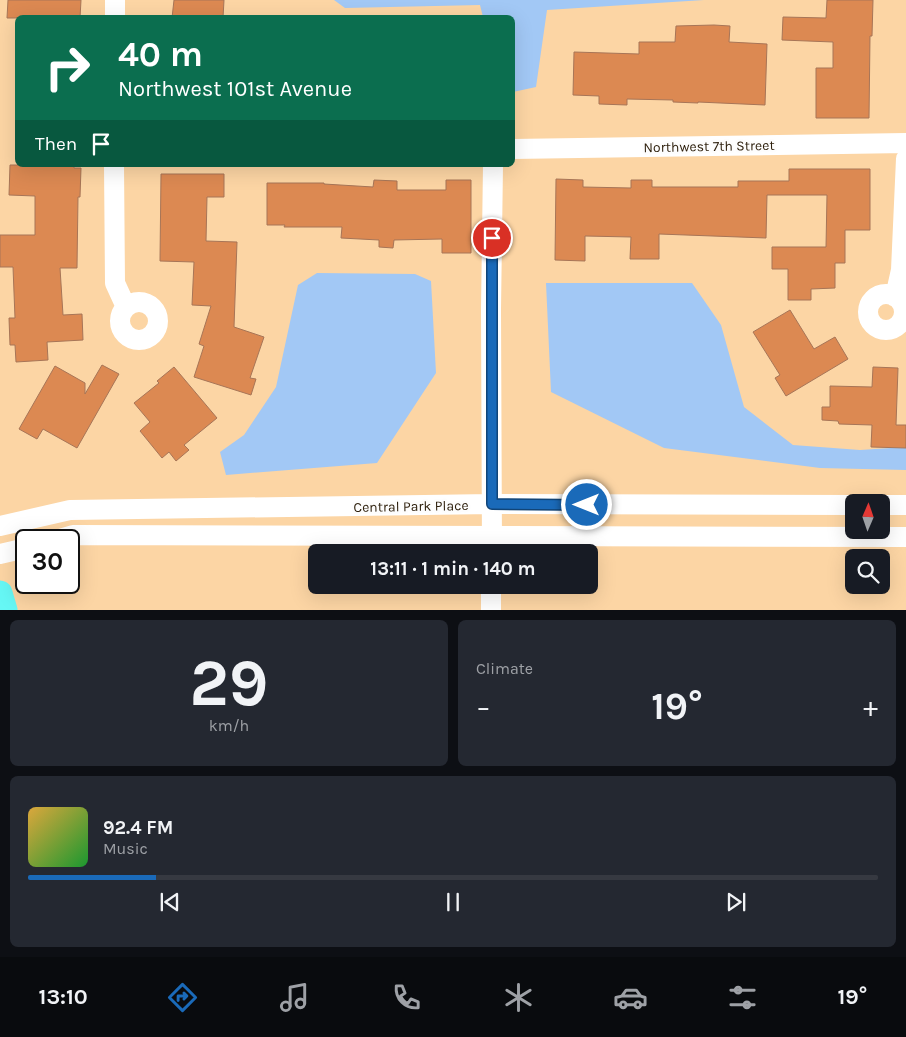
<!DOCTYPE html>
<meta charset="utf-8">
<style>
body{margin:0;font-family:Karla,sans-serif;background:#242831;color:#f1f3f6;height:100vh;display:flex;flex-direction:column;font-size:19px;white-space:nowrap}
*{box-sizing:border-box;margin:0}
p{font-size:16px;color:#9ea1a6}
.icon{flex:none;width:28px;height:28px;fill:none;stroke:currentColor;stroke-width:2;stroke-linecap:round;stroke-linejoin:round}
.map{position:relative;height:610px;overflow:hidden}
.drawer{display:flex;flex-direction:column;gap:10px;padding:10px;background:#0d0f14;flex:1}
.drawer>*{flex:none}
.guide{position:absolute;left:15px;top:15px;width:500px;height:152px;border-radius:8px;box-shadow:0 5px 20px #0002;background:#0b6e4f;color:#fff;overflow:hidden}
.needle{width:32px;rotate:2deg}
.fabs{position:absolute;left:845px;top:494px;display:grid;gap:10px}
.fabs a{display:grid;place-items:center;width:45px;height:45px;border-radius:8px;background:#171b24;box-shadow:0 5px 20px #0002;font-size:25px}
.speed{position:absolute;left:15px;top:529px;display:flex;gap:10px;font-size:25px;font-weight:700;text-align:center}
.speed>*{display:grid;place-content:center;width:65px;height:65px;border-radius:50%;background:#171b24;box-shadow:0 5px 20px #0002;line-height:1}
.speed .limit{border:2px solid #111;border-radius:8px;background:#fff;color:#111}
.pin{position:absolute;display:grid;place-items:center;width:42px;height:42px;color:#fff;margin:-21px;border:2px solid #fff;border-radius:50%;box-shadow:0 1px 5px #0007}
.me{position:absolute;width:55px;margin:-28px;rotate:270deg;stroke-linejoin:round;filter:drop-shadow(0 0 4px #0008)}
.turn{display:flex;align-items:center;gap:18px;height:105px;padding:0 20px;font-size:22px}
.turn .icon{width:65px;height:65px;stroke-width:2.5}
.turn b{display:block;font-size:35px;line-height:42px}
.then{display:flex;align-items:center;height:48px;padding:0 20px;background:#0003;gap:10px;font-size:19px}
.big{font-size:38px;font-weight:700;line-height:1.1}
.drawer .widget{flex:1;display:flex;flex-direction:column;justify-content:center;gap:8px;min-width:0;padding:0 18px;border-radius:8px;background:#242831}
.drawer .dial{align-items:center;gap:0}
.dial b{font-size:65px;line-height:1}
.song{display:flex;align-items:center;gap:15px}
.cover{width:60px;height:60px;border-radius:8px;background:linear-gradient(135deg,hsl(40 70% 55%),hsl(130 70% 35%))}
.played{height:5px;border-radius:2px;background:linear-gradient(90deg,#1a6ab9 15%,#363941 15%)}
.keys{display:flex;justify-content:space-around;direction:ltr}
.heat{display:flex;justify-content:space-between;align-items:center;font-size:28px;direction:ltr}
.drawer .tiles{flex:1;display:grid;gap:10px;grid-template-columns:1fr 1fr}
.widget:last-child{grid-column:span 2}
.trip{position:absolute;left:308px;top:544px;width:290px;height:50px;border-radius:8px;background:#171b24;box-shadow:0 5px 20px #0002;font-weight:700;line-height:50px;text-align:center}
.dock{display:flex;height:80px;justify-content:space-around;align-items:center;background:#090b0e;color:#9ea1a6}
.dock .icon{width:35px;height:35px}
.dock .current{color:#1a6ab9}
.dock b{font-size:22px;color:#f1f3f6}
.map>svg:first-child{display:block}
</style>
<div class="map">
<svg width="906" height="610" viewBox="0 0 906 610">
<rect width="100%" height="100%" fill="#fcd5a4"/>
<path fill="#a2c8f5" d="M334,0H704L547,10L536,87L513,92L512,18L483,17L480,5L345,8Z
M317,273L415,274L431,281L436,373L377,463L226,475L220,452L244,435L276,387L298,285Z
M546,283H692L721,325L744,407L793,445L860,450L906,447V470L820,468L664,448L551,392Z"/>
<path fill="#dc8952" stroke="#a77557" d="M8,0H81L80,18H7Z
M174,0H224L223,18H172Z
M827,0H873L872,36H870L869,118H816V68H833V42L782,40L783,17L826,18Z
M714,25L730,26L729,42L767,44L765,105L698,102V103L673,102V100L627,99V105L599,104V96L573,95L574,52L639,54V42H675L676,26Z
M10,165H74V168H81L80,197H78L77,268H60L63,315L82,314L83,340L47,342L48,360L16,362L15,345H10L9,318H15L13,267H0V235H35V196L9,195Z
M789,169H870V230H845V263H835V288L811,289V300H788V269H772V247H826L827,195H767L766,238L659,234V259H630L631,237L585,236V261L555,260L556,179L583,180V187L631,188V180H652V187H738V181H789Z
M161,174H224V197H207L206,241L237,242L234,327L264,337L250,378L256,379L251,395L194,377L204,346L199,344L211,306L192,305L194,262L160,261Z
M374,180L397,181V190H446V180H471V253H442V239L394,240L393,248L379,247V240L341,238L342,227H284L285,225H267V183H324V184L373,187Z
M790,310L814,349L835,337L848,359L786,396L775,378L780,375L753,332Z
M102,365L119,374L77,448L43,429L37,439L19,429L55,366L85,383V394Z
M174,367L217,418L184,445L189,450L176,461L169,452L162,458L140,431L150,422L134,403L159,383L157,381Z
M873,367L898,368L896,425H906V448L871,447L872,425L839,424L838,421L822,420V407H830V386L872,387Z"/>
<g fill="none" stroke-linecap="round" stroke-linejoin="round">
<path stroke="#fff" stroke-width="20" d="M115,18V0
M512,149L906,143
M114,165L115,283L126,307
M868 312a18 18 0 1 1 36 0a18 18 0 1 1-36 0Z
M895,297L901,270L906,159
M120 321a19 19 0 1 1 38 0a19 19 0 1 1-38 0Z
M881,505H906
M0,526L70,510L492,504L854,505
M56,540L73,535L906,537
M492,552L491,310L493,165
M0,554L26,548
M491,610V585"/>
<path stroke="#66f7f5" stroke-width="25" d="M0,593L5,610"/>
</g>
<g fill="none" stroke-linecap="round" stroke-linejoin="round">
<g stroke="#114578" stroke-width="12">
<path id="route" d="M492,238V504L587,505"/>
</g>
<use href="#route" stroke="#1a6ab9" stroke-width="9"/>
</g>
<g text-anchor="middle" stroke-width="5" stroke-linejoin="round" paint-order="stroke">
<g font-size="14" fill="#2d1f0c" stroke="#fdfdfd">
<text transform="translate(709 146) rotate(-1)" y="5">Northwest 7th Street</text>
<text transform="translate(411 506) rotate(-1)" y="5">Central Park Place</text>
</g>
</g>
</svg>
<div class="fabs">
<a><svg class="needle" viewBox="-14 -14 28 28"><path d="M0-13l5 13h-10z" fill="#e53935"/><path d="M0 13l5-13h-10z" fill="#9ea1a6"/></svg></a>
<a><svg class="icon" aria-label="search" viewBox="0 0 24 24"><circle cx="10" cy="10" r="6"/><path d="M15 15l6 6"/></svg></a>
</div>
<div class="speed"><div class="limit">30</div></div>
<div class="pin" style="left:492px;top:238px;background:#d93025"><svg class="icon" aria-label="arrive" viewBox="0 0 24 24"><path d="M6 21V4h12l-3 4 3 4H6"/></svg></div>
<svg class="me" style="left:587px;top:505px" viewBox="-20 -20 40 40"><circle r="17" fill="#1a6ab9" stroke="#fff" stroke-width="3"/><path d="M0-11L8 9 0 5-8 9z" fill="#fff"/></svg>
<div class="trip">13:11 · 1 min · 140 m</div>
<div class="guide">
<div class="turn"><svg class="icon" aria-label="right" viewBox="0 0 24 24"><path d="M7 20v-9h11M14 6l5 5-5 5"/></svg><div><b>40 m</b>Northwest 101st Avenue</div></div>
<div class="then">Then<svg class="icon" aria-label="arrive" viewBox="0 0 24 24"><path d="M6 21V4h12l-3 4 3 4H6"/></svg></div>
</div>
</div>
<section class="drawer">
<div class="tiles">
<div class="widget dial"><b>29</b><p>km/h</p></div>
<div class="widget"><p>Climate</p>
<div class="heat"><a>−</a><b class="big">19°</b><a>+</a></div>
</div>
<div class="widget">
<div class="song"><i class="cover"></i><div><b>92.4 FM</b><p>Music</p></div></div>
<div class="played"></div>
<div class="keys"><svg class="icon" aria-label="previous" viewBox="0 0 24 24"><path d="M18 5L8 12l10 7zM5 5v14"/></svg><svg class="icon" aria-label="pause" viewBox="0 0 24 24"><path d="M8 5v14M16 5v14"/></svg><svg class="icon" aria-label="next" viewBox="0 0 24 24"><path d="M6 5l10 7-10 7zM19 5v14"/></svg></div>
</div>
</div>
</section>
<nav class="dock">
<b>13:10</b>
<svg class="icon current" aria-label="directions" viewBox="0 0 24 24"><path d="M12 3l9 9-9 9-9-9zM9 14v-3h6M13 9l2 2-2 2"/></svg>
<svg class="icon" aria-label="music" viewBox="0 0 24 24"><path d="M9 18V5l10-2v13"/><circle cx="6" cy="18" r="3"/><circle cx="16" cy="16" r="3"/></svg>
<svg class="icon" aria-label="phone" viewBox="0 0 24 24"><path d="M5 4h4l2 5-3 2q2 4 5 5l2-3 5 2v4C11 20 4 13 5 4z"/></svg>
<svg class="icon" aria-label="climate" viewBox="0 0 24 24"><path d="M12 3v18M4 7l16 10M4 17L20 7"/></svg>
<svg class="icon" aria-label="car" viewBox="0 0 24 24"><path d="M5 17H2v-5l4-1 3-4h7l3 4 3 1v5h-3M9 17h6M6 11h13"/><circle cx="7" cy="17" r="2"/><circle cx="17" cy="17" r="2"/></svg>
<svg class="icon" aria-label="filters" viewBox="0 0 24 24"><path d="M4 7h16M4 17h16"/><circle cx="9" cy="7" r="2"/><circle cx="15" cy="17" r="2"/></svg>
<b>19°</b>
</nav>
